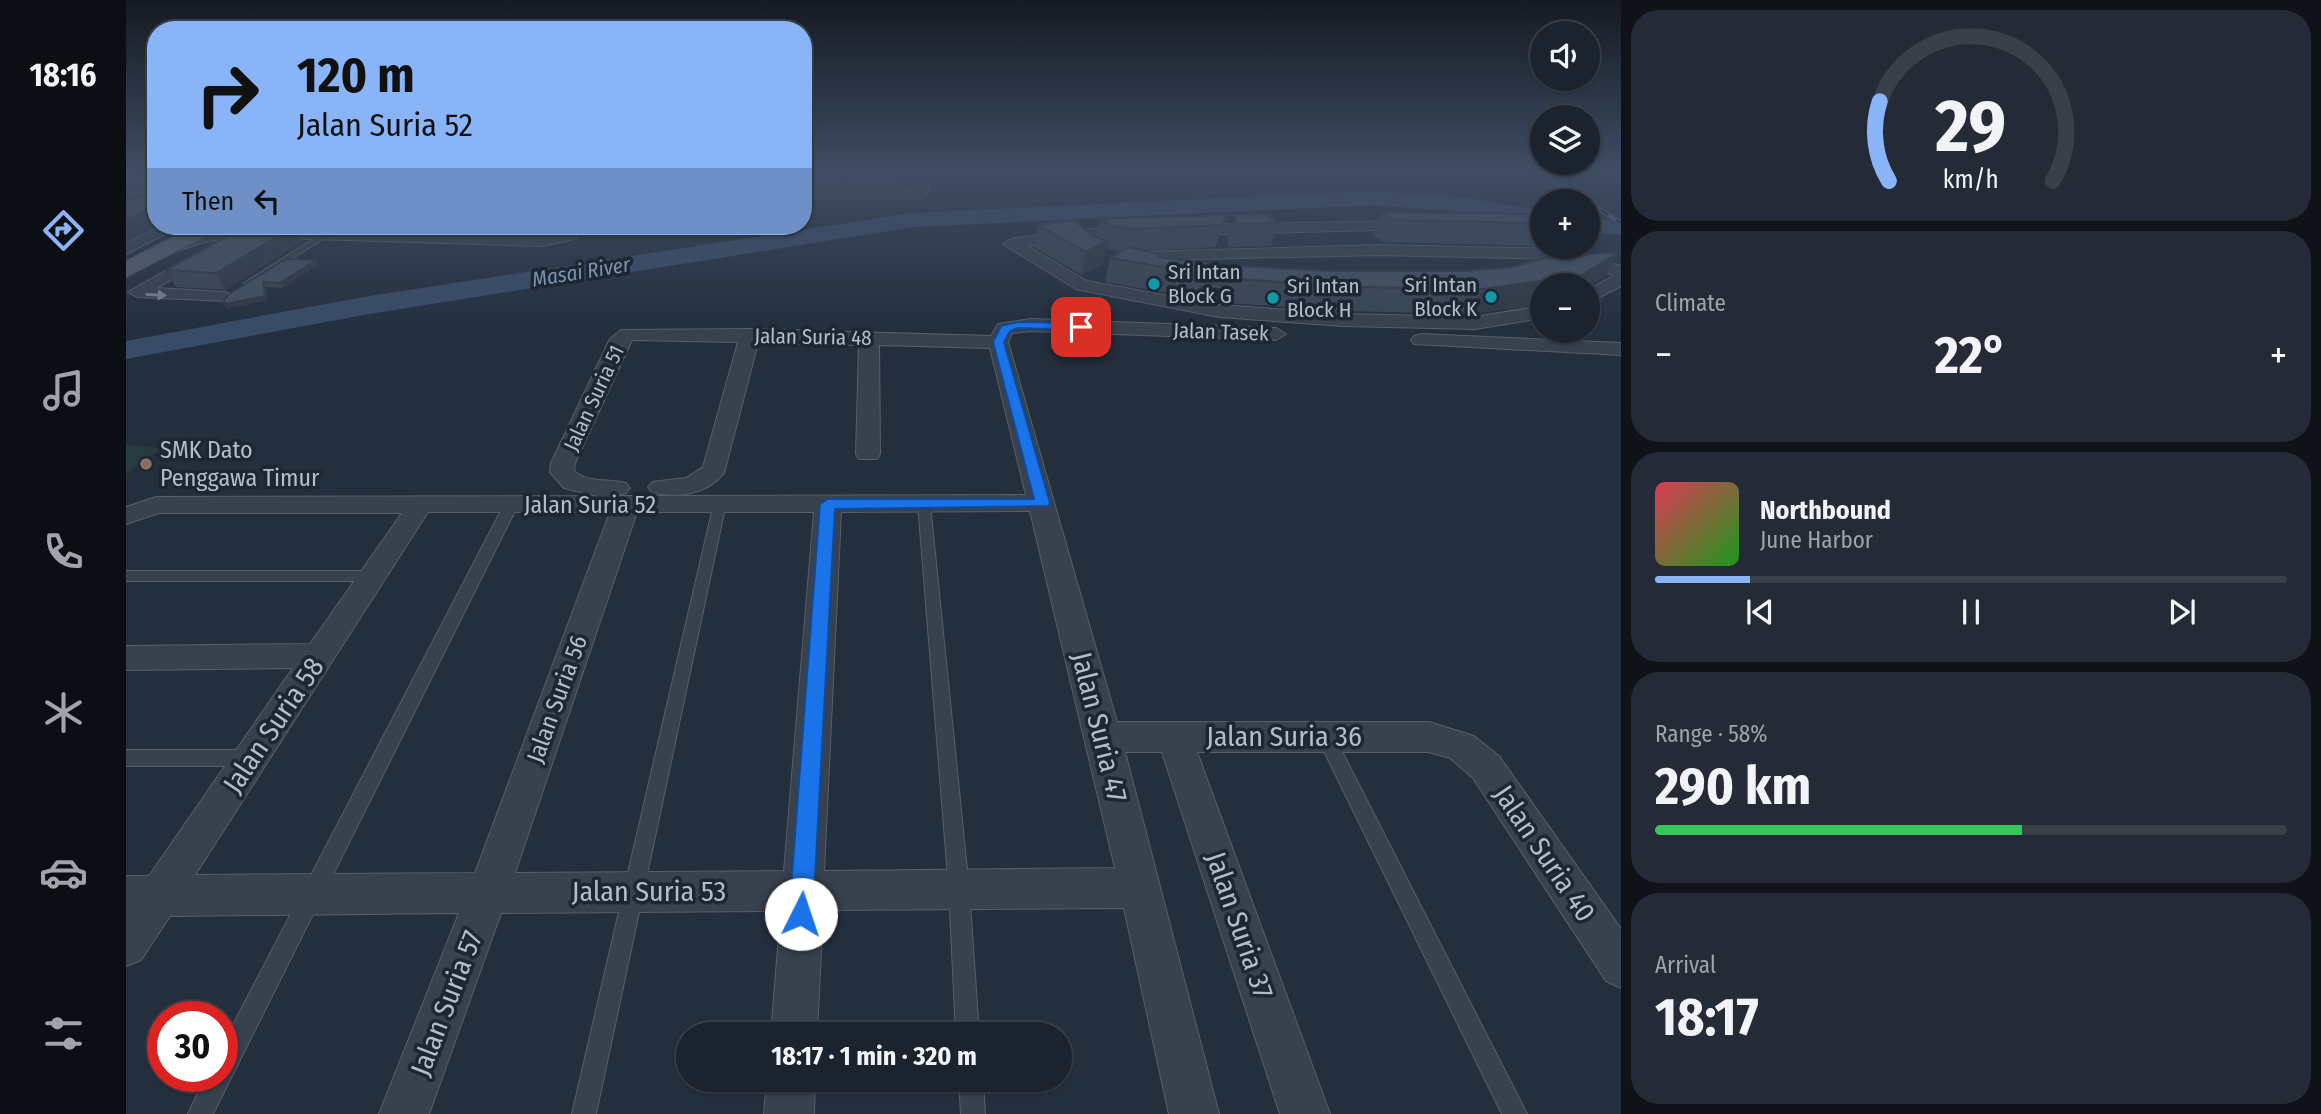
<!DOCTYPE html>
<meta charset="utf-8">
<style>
body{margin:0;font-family:"Fira Sans Condensed",sans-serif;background:#242b36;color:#f1f3f6;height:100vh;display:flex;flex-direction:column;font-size:26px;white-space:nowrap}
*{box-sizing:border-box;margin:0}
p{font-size:23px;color:#a0a4aa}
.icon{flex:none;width:38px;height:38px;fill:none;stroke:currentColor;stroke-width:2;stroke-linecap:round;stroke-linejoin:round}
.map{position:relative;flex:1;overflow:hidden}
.sheet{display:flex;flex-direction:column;gap:10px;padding:10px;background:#0f1319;width:700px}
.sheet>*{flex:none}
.top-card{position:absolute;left:21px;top:21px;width:665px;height:214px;border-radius:28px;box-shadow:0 2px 5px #0004,0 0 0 2px #39404a;background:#8ab4f8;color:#111;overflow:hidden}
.controls{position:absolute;left:1404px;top:21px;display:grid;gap:14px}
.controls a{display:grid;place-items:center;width:70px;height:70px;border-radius:50%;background:#1b232e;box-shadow:0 2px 5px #0004,0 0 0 2px #39404a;font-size:35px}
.speed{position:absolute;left:21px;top:1001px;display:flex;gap:14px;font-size:35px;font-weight:700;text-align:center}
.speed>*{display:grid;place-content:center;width:91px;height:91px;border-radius:50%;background:#1b232e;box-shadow:0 2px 5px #0004,0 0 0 2px #39404a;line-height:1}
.speed .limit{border:10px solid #d22;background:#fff;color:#111}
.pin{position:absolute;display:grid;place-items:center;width:60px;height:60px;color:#fff;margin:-30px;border-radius:14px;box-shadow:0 4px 10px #0006}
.me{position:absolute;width:77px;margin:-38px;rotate:4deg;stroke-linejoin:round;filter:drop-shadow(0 0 5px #0008)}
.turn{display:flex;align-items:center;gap:24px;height:147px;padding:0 35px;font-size:32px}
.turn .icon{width:91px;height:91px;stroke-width:2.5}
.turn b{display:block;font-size:49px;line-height:60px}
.then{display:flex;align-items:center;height:66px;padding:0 35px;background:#0003;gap:14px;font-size:26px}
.big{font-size:52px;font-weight:700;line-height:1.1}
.sheet .widget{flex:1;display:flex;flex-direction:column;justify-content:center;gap:10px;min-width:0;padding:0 24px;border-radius:28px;background:#242b36}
.sheet .dial{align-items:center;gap:0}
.dial svg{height:182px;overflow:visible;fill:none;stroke:#39404a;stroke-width:7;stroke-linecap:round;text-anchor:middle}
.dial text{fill:#f1f3f6;stroke:none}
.song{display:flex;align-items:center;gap:21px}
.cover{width:84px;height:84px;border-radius:10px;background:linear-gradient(135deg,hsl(350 70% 55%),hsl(120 70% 35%))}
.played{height:7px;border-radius:4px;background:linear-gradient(90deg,#8ab4f8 15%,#39404a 15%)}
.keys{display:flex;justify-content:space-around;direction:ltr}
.heat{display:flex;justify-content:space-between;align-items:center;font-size:38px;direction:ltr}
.charge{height:10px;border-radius:5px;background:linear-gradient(90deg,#34c759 58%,#39404a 0)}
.trip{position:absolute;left:550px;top:1022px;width:396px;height:70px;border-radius:35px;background:#1b232e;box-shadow:0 2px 5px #0004,0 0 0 2px #39404a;font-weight:700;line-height:70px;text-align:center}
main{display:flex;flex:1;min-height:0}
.tabs{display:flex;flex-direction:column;width:126px;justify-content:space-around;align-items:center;background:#0b0e12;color:#a0a4aa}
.tabs .icon{width:49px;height:49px}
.tabs .selected{color:#8ab4f8}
.tabs b{font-size:32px;color:#f1f3f6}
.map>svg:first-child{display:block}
</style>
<main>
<nav class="tabs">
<b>18:16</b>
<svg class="icon selected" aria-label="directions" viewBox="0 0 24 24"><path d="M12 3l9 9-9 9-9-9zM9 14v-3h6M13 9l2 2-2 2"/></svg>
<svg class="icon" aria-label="music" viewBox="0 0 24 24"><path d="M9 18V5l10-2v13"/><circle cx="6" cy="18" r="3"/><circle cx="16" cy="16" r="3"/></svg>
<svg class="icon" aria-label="phone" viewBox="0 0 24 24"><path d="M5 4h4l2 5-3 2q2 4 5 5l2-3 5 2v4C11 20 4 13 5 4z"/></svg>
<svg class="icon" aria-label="climate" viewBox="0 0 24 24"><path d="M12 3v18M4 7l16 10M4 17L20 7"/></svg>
<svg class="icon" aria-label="car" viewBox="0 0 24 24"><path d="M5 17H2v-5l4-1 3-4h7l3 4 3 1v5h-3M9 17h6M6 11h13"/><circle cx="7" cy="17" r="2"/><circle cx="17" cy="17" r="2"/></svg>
<svg class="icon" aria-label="filters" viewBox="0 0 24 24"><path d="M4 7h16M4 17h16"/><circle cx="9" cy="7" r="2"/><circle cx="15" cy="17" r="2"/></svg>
</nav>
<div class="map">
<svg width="1495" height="1114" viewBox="0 0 1495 1114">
<rect width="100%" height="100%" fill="#242f3e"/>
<path fill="#263c3f" d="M0,445L35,448L0,474Z"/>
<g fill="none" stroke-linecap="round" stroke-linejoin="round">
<path fill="#394c67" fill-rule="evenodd" d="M1248,191L1339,198L1416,210V224L1339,212L1248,205L787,227L243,314L0,359V341L243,296L787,213Z
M1461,218L1495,221V235L1461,232Z"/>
<g stroke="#565f6c" stroke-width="2">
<path id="service" d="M725,172H731L725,196L721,198L717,196Z
M208,226H217L125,285L118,283Z
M594,499L600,503L470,1114H446L588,503Z
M798,500L804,504L843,889L853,1034H830L823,889L792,504Z
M385,501L392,505L87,1114H62L80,1076H96V1046L378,505Z
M0,571H246L253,576L246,581H0Z
M1200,730L1206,732L1401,1114H1376L1191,737L1194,732Z
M0,750H123L129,753L132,758L129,763L123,766H0Z
M833,1080H857L859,1114H835Z"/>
</g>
<g stroke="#565f6c" stroke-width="2">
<path id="minor" d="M794,172H807L801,194L794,198H677V190L788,191Z
M1285,221L1293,226L1290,229L1060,235L1052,230L1060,225Z
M35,226H55L0,254V243Z
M449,226H468L448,239L417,246L117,237L82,241L42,254L34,249L74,234L117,227L417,236L437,232Z
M1009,227L1017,232L1015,235L901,246L961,281L1093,305L1217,314L1349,317L1416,306V318L1349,329L1217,326L1093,317L950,289L877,244L885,239L948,230Z
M1252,245L1439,249L1495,266V286L1461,304V291L1488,275L1438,259L1252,255L1072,259L1018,262L995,268L987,263L989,259L1018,252Z
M76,250L84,255L82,258L31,288L97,292L103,293L106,297L103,301L11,297L2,292Z
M1040,267L1090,276L1142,279L1151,284C1138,298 1054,281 1034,276L1031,272L1034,268Z
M905,319L1150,328L1160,334L1150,340L905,331L886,333L882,342L991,722H1303L1348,736L1373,756L1495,929V988L1480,981L1347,778L1324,758L1303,752H1071L1204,1114H1154L1036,752H999L1093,1114H1043L998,908L697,910L691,1034H645L655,911L375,913L303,1114H253L333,913L44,916L15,960L0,966V876H23L167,668L0,670V646L184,644L276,513H33L0,524V507L30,497L471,496L438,488L424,472L425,463L484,339L495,330L624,329L865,336L872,324ZM506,340L612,342L577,467L560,478L526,482L522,487L526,492C551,499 581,494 598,473L632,343L733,345L730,454L733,459H751L754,454L753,345L864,348L900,495L486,496L500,493L504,488L500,483C481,478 464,484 448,471L449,463ZM904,511L989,868L698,871L715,512ZM302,512H484L349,873L69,875ZM511,512H688L658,871L389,873Z
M1295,334L1495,343V355L1288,344L1285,340L1288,336Z
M641,1080H689L688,1114H638Z"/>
</g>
<g stroke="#414a57" stroke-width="2">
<path id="primary" d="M69,226H96L92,230L0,277V261Z"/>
</g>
<use href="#service" fill="#38414e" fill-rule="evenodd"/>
<use href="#minor" fill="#38414e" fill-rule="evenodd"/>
<use href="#primary" fill="#56606e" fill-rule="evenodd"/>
<g stroke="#5a6575" stroke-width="4.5">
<path id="rail" d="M1414,172L1495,223"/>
</g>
<use href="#rail" stroke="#1d2633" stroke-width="2.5" stroke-dasharray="9" stroke-linecap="butt"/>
</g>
<path fill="#3b4654" d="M0,172H30V226L0,240Z
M677,172H723L717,188L677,187Z
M778,172L775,188H730V174Z
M1256,212L1416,218V246L1257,242L1247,234Z
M1100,215L1090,247L1021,251L1032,257L1083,263L1072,298L979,282L984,258L996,251L983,249L980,247L977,264L956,275L909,248L912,225L971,237L974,219Z
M1109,215L1152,223L1145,246L1102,247V237Z
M120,226H207L201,227L169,226L176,241L99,290L50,287L40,270Z
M218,226H440L436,229L417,233L219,227Z
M190,260L192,264L156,288L140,287L141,300L101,309L99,304L98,299Z
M1109,266L1208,271L1480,275L1461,287V285H1416V304L1344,314L1217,311L1102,303V290Z"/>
<path fill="#303945" d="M717,172H723L717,188Z
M776,172H778L775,188Z
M0,192L9,207L0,211Z
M30,206V226L0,240V220Z
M169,226L176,241L99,290L90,273Z
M415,226H440L436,229L417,233Z
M981,241L977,264L956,275L960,252Z
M1494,252L1480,275L1461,287V285H1442L1444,282Z
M190,260L192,264L156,288L154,283Z
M1083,263L1076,287L1072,298L1079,274Z
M1430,279L1426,285H1416V303L1344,314L1357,289Z
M137,282L140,287L141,300L101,309L99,304Z"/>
<path fill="#455162" stroke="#303945" stroke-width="2" d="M7,172H30V206L0,220V201L23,194L24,185L0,184V174Z
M730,172H776L775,174H730Z
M1256,212L1402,214L1416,218V223L1266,220Z
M1142,214L1152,223L1109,224V215Z
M1100,215L1097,225L1007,229L988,226L974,219Z
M948,220L967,236L981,241L960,252L912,225Z
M120,226H169L90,273L40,270Z
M1003,247L1032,254V257L1083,263L1079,274L984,258Z
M1494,252L1444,282L1433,283L1430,279L1357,289L1227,287L1109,279V266L1208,271H1338L1385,267L1422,257Z
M160,259L190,260L154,283L137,282L139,296L99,304L98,299L106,292Z"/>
<defs><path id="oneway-solid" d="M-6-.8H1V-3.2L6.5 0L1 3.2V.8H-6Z" transform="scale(1.75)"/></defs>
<use fill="#7c8592" href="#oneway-solid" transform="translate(30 295) rotate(3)"/>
<linearGradient id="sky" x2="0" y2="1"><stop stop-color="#141a22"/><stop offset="0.52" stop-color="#3f4d63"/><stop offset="1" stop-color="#3f4d63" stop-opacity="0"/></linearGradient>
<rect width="1495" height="328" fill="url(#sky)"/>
<path fill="#1a73e8" stroke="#114b97" stroke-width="2" d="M892,322L955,323L960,327L955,330L892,328L884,331L878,342L924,503L922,506L709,509L687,914L683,922L675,926L666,922L663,914L694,504L702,499H908L867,342L875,326Z"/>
<g fill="#0f9aa8" stroke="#1d2633" stroke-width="2.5">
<circle cx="1028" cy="284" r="7"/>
<circle cx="1365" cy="297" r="7"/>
<circle cx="1147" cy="298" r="7"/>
</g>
<circle fill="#8d6e63" stroke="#1d2633" stroke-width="2.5" cx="20" cy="464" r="7"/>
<g text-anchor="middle" stroke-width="7" stroke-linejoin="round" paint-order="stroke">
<g font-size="21" font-style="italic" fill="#7c92b1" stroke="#1d2633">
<text transform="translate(455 272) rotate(-9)" y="7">Masai River</text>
</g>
<g font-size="21" fill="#b4bcc9" stroke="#1d2633" text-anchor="start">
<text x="1042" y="279">Sri Intan<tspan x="1042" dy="24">Block G</tspan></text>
<text x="1351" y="292" text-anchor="end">Sri Intan<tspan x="1351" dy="24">Block K</tspan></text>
<text x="1161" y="293">Sri Intan<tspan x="1161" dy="24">Block H</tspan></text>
</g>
<g font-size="21" fill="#b4bcc9" stroke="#1d2633">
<text transform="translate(1095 332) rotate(2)" y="7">Jalan Tasek</text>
<text transform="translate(687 337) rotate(1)" y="7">Jalan Suria 48</text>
<text transform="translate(468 398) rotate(-65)" y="7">Jalan Suria 51</text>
</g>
<g font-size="24" fill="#b4bcc9" stroke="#1d2633" text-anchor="start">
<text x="34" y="458">SMK Dato<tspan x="34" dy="28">Penggawa Timur</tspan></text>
</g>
<g font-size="24" fill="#b4bcc9" stroke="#1d2633">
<text x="464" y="513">Jalan Suria 52</text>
<text transform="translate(431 699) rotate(-70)" y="8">Jalan Suria 56</text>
</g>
<g font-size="28" fill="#b4bcc9" stroke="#1d2633">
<text transform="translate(147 725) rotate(-56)" y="10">Jalan Suria 58</text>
<text transform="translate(974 727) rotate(76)" y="10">Jalan Suria 47</text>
<text x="1158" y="746">Jalan Suria 36</text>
<text transform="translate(1419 853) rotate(56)" y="10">Jalan Suria 40</text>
<text x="523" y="901">Jalan Suria 53</text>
<text transform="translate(1114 925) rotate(71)" y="10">Jalan Suria 37</text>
<text transform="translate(320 1003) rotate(-69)" y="10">Jalan Suria 57</text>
</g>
</g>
</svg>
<div class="controls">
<a><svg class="icon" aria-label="sound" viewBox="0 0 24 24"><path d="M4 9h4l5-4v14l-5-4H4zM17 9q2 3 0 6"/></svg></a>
<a><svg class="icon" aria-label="layers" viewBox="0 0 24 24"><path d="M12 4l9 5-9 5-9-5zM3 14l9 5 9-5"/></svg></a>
<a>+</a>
<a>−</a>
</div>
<div class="speed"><div class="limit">30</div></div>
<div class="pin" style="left:955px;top:327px;background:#d93025"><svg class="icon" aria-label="arrive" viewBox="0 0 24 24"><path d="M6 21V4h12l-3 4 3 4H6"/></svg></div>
<svg class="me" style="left:675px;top:914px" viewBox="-20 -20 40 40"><circle r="19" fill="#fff"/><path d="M0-13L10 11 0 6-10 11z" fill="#1a73e8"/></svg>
<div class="trip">18:17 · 1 min · 320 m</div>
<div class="top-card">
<div class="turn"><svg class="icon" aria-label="right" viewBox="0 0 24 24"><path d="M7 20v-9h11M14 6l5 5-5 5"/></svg><div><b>120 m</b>Jalan Suria 52</div></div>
<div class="then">Then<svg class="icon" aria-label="left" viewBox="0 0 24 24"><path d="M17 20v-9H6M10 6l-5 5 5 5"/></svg></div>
</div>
</div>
<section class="sheet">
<div class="widget dial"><svg viewBox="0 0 100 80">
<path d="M14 69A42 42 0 1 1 86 69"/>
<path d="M14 69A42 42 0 0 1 10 34" stroke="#8ab4f8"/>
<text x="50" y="56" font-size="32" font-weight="700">29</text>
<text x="50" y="72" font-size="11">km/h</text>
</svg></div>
<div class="widget"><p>Climate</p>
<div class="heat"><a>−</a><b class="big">22°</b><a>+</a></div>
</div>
<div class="widget">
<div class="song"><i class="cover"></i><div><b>Northbound</b><p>June Harbor</p></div></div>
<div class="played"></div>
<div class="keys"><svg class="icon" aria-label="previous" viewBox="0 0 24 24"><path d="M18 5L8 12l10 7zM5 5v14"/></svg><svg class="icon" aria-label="pause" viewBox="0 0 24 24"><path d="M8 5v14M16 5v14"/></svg><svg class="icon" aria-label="next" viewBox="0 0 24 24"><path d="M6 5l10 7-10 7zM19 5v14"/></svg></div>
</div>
<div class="widget"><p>Range · 58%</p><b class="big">290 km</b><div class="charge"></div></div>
<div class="widget"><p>Arrival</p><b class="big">18:17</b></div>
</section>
</main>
